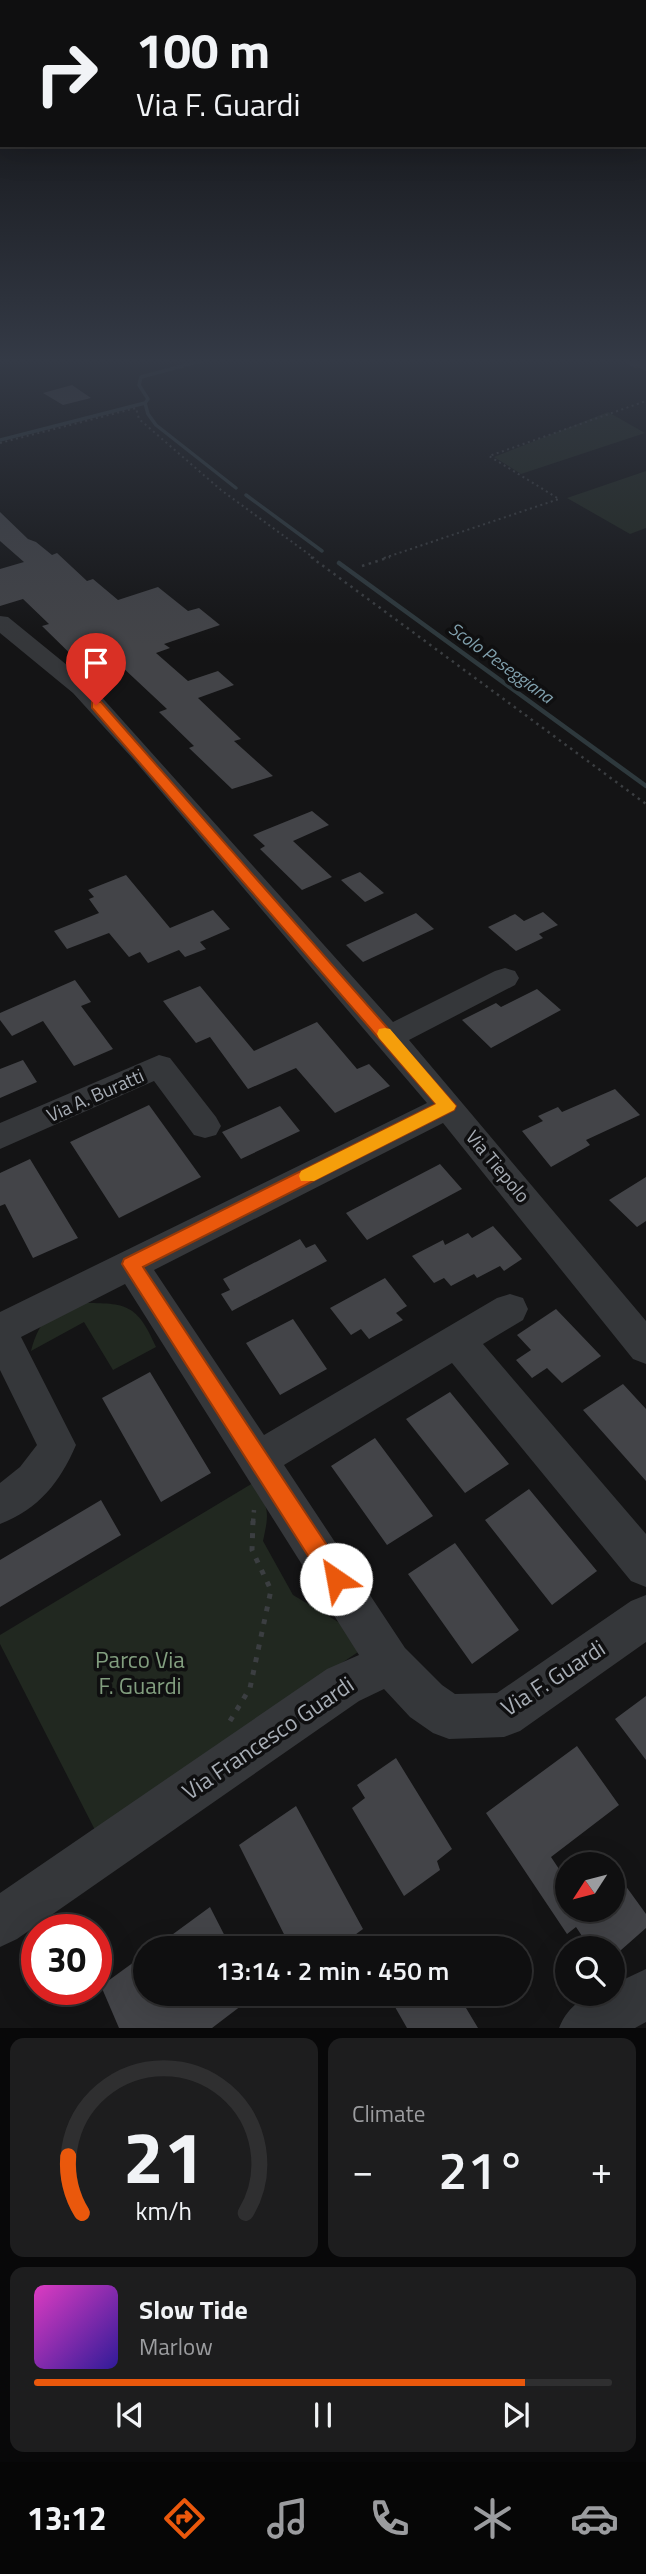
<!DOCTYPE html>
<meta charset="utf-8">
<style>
body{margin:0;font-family:"Titillium Web",sans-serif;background:#1d1d1e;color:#f1f3f6;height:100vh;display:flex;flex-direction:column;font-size:26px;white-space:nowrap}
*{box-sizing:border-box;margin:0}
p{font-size:23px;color:#9b9c9f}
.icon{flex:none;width:38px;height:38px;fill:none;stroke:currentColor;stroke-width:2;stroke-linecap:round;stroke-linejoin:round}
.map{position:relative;height:2028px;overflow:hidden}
.panel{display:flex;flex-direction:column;gap:10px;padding:10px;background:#080809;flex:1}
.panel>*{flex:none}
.top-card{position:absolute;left:0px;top:0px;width:648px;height:147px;box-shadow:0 7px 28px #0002,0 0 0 2px #2f2f30;background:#0f0f10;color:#f1f3f6;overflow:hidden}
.needle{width:46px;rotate:234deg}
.fabs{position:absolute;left:555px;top:1852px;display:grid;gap:14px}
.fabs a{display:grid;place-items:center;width:70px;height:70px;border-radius:50%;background:#0f0f10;box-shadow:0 7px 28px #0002,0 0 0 2px #2f2f30;font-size:35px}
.speed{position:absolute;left:21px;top:1914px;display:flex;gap:14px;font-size:35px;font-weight:700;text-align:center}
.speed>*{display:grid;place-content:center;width:91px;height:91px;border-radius:50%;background:#0f0f10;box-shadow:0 7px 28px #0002,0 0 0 2px #2f2f30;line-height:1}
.speed .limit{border:10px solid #d22;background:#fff;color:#111}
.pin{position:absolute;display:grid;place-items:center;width:60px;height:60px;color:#fff;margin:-72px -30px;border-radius:50% 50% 50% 0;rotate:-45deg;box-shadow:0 0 7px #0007}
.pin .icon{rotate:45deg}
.me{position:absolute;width:77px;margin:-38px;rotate:327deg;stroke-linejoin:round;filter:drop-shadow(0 0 5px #0008)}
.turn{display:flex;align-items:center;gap:24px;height:147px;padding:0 21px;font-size:32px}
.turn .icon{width:91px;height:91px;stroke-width:2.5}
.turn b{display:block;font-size:49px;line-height:60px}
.big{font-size:52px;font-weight:600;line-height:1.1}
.panel .widget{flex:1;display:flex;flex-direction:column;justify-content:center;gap:10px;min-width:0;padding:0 24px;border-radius:14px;background:#1d1d1e}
.panel .dial{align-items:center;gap:0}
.dial svg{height:182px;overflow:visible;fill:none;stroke:#2f2f30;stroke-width:7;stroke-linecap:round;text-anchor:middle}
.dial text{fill:#f1f3f6;stroke:none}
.song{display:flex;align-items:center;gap:21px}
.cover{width:84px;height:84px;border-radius:10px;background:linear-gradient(135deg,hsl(310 70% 55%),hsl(250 70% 35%))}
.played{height:7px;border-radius:4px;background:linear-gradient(90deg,#ea580c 85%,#2f2f30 85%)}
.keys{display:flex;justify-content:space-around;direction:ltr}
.heat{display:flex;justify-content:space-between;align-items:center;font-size:38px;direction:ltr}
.panel .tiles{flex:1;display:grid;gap:10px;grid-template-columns:1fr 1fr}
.widget:last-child{grid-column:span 2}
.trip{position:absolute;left:133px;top:1936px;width:399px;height:70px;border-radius:35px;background:#0f0f10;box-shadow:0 7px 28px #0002,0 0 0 2px #2f2f30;font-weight:600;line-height:70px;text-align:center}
.dock{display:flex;height:112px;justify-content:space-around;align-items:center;background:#060606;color:#9b9c9f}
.dock .icon{width:49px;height:49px}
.dock .selected{color:#ea580c}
.dock b{font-size:32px;color:#f1f3f6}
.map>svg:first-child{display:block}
</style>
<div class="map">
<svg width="646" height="2028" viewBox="0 0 646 2028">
<rect width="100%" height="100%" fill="#141415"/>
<path fill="#212820" d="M608,412L645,433L521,474L494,457Z
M646,471V528L630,534L567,498Z
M82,1303C127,1303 137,1304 156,1347L113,1370L84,1322L31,1351C40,1317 51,1314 82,1303Z
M253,1483C270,1508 269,1513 263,1541L293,1595L340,1623L358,1652L95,1830L0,1644V1635Z"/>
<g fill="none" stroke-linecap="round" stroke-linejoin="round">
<path stroke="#2e393d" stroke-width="3.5" d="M625,361L636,366
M145,403L148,414L156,425L236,488
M0,440L145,403L148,399L139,385L141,377L201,361
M246,495L322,551"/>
<path stroke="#2e393d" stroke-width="4.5" d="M339,563L646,786"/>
</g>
<path fill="#434448" d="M72,385L91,398L63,405L43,393Z
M0,512L28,539L36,542L52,555L57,553L87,581L93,579L118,600L158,587L188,611L199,608L220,625L164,644L170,648L156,653L188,681L218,671L234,685L198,698L241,739L234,741L273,776L232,789L189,748L194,746L159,712L167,709L120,665L92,675L42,626L49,624L23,599L0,606V569L24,562L0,541Z
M312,811L329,825L293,841L332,877L302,890L260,849L265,846L253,835Z
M360,872L384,893L365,902L341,880Z
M126,875L170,928L213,910L230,929L200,942L206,949L185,957L179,950L148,963L140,952L129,957L109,933L67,949L54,931L99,913L89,899L94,897L88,890Z
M543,912L558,925L539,934L543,938L516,951L488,927L515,914L524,921Z
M416,913L434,929L363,962L346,945Z
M75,980L91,1002L81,1006L113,1049L74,1066L43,1021L12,1036L0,1020V1013Z
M200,986L254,1051L317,1022L357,1069L369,1064L390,1086L335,1113L296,1068L248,1089L210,1037L196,1043L163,1001Z
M537,989L561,1010L491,1048L462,1020L496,1003L501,1007Z
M23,1060L37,1082L0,1098V1069Z
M615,1089L640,1115L586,1140L590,1145L551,1167L522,1131L543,1121L538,1116L558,1107L562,1112Z
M149,1105L201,1177L119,1218L70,1142Z
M280,1106L300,1131L241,1159L222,1132Z
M30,1159L78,1238L33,1258L5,1204L0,1206V1173Z
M440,1164L462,1189L367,1240L346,1213Z
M646,1177V1221L637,1227L609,1200Z
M493,1226L522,1259L504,1271L500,1266L477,1278L474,1274L451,1286L444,1278L434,1283L412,1256L443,1240L445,1245L468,1233L472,1238Z
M300,1239L306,1248L315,1244L327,1261L232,1311L221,1294L230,1290L223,1279Z
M385,1278L407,1306L396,1313L403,1320L369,1339L361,1329L351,1335L330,1308Z
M556,1309L601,1356L562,1383L547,1368L532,1378L516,1360L531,1350L517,1335Z
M293,1319L327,1369L280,1395L246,1343Z
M150,1372L211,1473L161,1502L102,1398Z
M623,1384L646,1409V1481L583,1410Z
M450,1392L509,1464L465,1493L406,1419Z
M375,1438L433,1516L387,1545L331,1466Z
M529,1489L597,1571L552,1605L485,1520Z
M101,1500L121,1535L0,1607V1560Z
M455,1543L519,1630L472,1664L408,1574Z
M646,1696V1760L615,1719Z
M577,1746L619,1805L551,1857L567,1881V1909H612V1867L646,1914V1928L612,1958V1948H590L576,1927L567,1934L486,1813Z
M396,1758L452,1849L437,1861L440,1870L404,1896L352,1808L365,1798L357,1785Z
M296,1806L363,1929L337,1948H291L239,1845Z
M210,1907L231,1948H154Z
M145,1954V1993H258L212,2028H119L101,1986Z
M387,1993H457L478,2028H407Z"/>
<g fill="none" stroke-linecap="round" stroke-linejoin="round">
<path stroke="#3b3e41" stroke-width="2" stroke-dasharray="2 3.5" stroke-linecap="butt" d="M0,443L136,408L139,419L221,490L314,558
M384,558L559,499L489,456L646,401"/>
<path stroke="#3b3e41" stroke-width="2.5" stroke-dasharray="2.5 4.5" stroke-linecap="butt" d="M311,557L646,804
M362,566L390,557"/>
<path stroke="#3b3e41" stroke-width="4.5" stroke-dasharray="4.5 6" stroke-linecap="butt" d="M253,1523L254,1510"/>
<path stroke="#3b3e41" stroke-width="5" stroke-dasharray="5 8" stroke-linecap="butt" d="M230,1721L250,1688L271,1590L252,1550L253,1521"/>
<path fill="#35373a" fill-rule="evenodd" d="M626,361H646V371Z
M0,616L8,617L89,683L393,1022L495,971L505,968L515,971L519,978L515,985L409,1040L646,1321V1364L633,1359L443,1123L154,1270L264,1435L497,1298L510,1294L523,1298L528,1309L523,1320L483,1344L646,1534V1587L631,1581L452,1363L284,1465L405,1648L442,1685L455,1694L497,1693L631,1601L646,1595V1642L520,1731L504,1737L449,1739L433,1733L410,1717L384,1689L359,1701L17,1939L0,1947V1893L327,1669L359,1655L125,1284L21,1337L76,1445C60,1482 39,1509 0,1524V1483L20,1467L37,1445L0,1370V1312L427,1103L134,760L73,693L0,633Z
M159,1055L170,1058L216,1117L221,1126L216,1135L205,1138L194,1135L154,1081L0,1149V1123Z
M646,1969V2022L635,2028H559C569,2004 586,1993 612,1993V1985Z"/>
</g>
<linearGradient id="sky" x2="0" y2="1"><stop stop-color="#0b0b0c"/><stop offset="0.56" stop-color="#343a46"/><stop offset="1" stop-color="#343a46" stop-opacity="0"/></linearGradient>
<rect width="646" height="645" fill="url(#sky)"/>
<path fill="#ea580c" stroke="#983908" stroke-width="2" d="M96,701L101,702L456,1106L454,1110L143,1267L344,1571L347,1579L344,1587L336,1590L328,1587L122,1264L124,1259L436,1104L92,708V702Z"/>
<path fill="#f59e0b" d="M385,1028L390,1029L456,1106L454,1110L314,1181H301L299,1176L301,1171L436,1104L379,1038L377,1034L379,1029Z"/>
<g text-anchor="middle" stroke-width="7" stroke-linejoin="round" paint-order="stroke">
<g font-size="18" font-style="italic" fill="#80a0ad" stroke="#0f0f10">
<text transform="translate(501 663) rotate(36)" y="6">Scolo Peseggiana</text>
</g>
<g font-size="19" fill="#a7adb5" stroke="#0f0f10">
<text transform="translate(95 1095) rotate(-24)" y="7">Via A. Buratti</text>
<text transform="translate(498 1166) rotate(50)" y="7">Via Tiepolo</text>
</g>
<g font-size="23" fill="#829e7f" stroke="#0f0f10">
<text x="140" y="1668">Parco Via<tspan x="140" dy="26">F. Guardi</tspan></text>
</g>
<g font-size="23" fill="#a7adb5" stroke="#0f0f10">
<text transform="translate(553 1678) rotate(-33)" y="8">Via F. Guardi</text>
<text transform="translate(268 1738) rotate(-34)" y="8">Via Francesco Guardi</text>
</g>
</g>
</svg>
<div class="fabs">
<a><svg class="needle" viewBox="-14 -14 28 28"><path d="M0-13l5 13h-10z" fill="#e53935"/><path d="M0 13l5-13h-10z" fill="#9b9c9f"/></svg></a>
<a><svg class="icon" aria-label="search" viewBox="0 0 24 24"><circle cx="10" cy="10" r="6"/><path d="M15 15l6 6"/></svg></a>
</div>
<div class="speed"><div class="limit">30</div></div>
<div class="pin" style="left:96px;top:705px;background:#d93025"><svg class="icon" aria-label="arrive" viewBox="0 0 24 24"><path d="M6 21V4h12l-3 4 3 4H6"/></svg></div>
<svg class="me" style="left:336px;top:1579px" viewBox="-20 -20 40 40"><circle r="19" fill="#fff"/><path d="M0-13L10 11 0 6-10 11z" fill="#ea580c"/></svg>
<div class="trip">13:14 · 2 min · 450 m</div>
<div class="top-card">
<div class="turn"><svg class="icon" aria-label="right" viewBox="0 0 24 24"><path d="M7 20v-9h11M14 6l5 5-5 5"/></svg><div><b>100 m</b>Via F. Guardi</div></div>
</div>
</div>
<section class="panel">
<div class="tiles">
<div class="widget dial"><svg viewBox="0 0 100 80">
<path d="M14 69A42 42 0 1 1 86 69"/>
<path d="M14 69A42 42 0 0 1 8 44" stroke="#ea580c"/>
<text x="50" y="56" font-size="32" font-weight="700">21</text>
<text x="50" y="72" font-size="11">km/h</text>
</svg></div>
<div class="widget"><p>Climate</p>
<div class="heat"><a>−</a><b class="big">21°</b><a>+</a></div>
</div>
<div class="widget">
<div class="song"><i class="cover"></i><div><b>Slow Tide</b><p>Marlow</p></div></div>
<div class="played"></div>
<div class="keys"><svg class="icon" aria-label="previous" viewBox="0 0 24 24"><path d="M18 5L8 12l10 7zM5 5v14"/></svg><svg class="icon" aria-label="pause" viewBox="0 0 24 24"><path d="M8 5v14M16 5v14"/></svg><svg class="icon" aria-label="next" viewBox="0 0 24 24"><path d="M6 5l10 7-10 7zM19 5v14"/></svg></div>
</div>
</div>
</section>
<nav class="dock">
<b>13:12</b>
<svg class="icon selected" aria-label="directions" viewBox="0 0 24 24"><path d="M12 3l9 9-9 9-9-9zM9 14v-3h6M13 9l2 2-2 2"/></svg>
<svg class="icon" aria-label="music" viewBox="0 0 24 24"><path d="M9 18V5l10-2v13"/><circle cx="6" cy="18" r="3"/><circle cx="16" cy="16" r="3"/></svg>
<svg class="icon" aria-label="phone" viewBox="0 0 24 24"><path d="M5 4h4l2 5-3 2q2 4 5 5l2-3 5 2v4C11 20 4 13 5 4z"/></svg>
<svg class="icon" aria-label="climate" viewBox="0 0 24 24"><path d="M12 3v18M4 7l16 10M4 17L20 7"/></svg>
<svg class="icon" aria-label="car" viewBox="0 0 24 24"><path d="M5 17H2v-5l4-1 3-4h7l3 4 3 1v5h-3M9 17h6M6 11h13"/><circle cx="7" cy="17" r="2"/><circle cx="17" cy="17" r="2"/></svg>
</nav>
